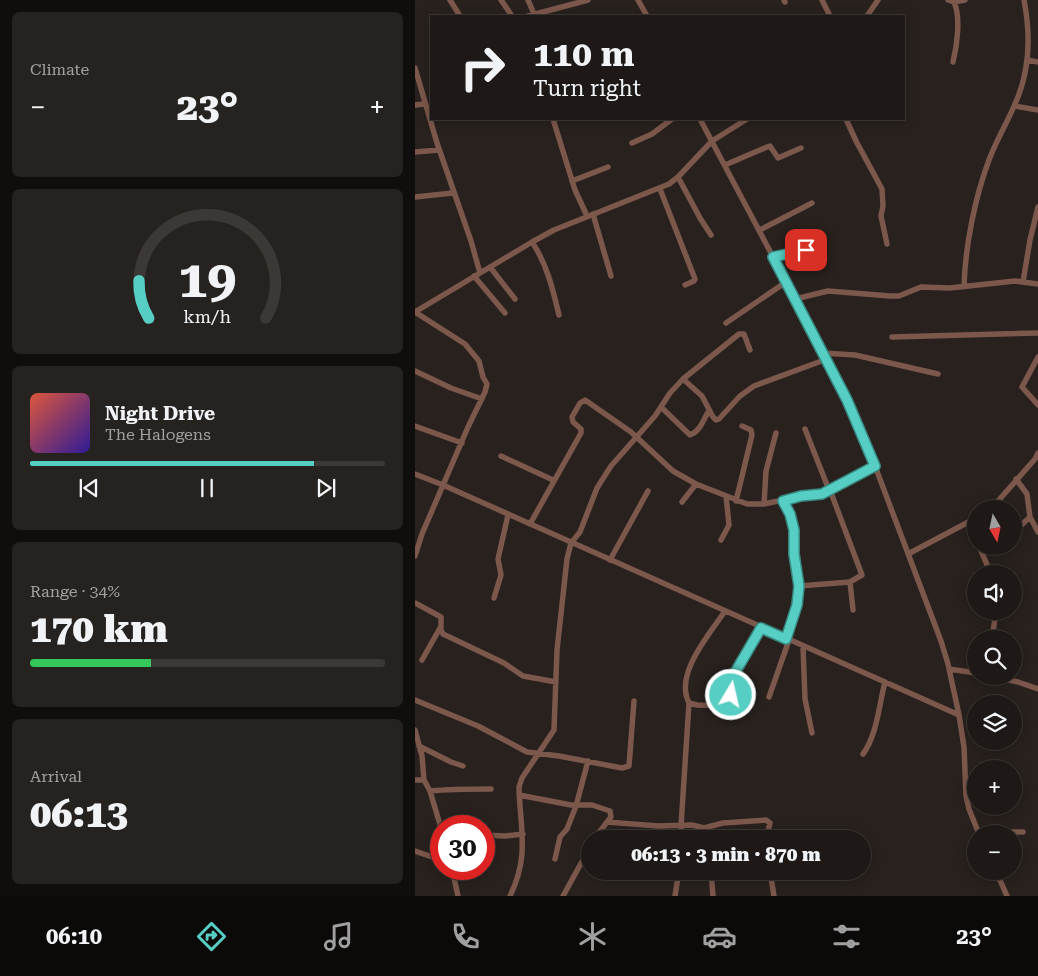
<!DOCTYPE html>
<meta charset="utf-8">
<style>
body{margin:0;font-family:"Roboto Serif",serif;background:#26221f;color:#f1f3f6;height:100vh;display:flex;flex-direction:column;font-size:19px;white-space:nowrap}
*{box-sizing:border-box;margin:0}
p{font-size:16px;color:#a1a0a1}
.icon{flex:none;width:28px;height:28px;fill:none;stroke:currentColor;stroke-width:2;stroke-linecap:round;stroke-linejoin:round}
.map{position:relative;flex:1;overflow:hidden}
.sheet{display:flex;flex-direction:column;gap:12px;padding:12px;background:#100e0c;width:415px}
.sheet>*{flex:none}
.guide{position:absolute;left:15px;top:15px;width:475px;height:105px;border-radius:0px;box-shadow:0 2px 12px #0003,0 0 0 1px #3c3835;background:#1e1916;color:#f1f3f6;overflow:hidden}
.needle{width:32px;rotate:171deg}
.tools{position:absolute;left:552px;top:500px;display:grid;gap:10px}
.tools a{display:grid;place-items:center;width:55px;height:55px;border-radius:50%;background:#1e1916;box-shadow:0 2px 12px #0003,0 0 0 1px #3c3835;font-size:25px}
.speed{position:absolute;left:15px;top:815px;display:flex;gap:10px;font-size:25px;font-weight:700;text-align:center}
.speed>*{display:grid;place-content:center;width:65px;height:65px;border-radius:50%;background:#1e1916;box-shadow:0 2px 12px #0003,0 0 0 1px #3c3835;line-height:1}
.speed .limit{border:8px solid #d22;background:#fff;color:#111}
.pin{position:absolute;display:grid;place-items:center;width:42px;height:42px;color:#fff;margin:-21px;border-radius:10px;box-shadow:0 2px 8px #0006}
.me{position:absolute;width:55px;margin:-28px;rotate:9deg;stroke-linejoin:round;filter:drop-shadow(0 0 4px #0008)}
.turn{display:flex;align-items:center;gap:18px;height:105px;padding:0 20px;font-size:22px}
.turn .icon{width:65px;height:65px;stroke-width:2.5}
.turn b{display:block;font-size:35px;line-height:42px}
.big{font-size:38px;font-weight:800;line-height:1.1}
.sheet .tile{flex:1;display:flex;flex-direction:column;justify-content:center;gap:8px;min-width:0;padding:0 18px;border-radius:8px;background:#26221f}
.sheet .dial{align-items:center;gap:0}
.dial svg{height:130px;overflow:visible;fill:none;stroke:#3c3835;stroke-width:7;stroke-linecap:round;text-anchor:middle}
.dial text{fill:#f1f3f6;stroke:none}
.song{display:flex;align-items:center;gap:15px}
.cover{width:60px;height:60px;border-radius:8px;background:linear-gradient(135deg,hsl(10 70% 55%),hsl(250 70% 35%))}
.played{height:5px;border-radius:2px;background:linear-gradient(90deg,#56cec3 80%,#3c3835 80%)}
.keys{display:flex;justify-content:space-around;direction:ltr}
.heat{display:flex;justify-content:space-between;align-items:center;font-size:28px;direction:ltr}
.charge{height:8px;border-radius:4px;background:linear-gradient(90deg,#34c759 34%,#3c3835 0)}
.trip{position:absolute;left:166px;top:830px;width:290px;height:50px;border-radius:25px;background:#1e1916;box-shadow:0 2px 12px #0003,0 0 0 1px #3c3835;font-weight:800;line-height:50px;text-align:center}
.tabs{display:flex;height:80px;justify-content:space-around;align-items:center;background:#0c0a09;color:#a1a0a1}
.tabs .icon{width:35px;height:35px}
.tabs .on{color:#56cec3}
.tabs b{font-size:22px;color:#f1f3f6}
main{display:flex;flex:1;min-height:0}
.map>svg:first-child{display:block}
</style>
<main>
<section class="sheet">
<div class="tile"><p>Climate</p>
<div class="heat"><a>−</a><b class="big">23°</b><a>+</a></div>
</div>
<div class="tile dial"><svg viewBox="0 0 100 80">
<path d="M14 69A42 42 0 1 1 86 69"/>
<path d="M14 69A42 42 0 0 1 8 46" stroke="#56cec3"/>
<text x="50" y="56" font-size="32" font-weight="700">19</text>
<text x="50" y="72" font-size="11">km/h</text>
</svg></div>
<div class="tile">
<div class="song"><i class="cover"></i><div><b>Night Drive</b><p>The Halogens</p></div></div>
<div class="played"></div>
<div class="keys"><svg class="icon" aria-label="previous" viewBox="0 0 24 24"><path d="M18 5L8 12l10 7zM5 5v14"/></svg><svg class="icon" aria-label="pause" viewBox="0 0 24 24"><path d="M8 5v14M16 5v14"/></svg><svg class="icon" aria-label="next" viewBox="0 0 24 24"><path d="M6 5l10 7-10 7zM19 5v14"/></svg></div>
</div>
<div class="tile"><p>Range · 34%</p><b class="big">170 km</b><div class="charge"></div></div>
<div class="tile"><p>Arrival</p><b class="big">06:13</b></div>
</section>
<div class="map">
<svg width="623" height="896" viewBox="0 0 623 896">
<rect width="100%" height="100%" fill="#28211e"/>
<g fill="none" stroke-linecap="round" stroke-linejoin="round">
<path stroke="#7c574b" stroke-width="5.5" d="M35,0L45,16
M86,0L97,16
M113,0L119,14
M223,0L232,16
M369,0L370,2
M407,0L415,16
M533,0L539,2L550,0
M113,16L173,0
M452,16L463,0
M612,60L623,62
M538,62C542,46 546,17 539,2
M0,68L22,143L56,241L65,273
M0,105L9,104
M600,106L623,110
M138,119L160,190L172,216
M285,119L412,359L432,400L460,466L526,641L533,664L544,715L549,747L551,796L554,809L564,834
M431,119L441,141L467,189L468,206L466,216L472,244
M217,143L237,134L257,119
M0,152L24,150
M310,165L352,147L355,146L363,158L386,148
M263,177L285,218L296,235
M157,181L193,167
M245,189L280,279L279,281L270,285
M0,197L38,193
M178,214L196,276
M345,230L397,203
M117,242C132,264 138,290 144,315
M358,257L408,247
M75,267L100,299
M59,276L90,313
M608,282L615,240L623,207
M549,287C550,247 560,197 574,160C581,141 592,123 600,104C615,71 616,36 609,0
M380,299L413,291L475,296H484L506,287L535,288L600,281L623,284
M0,312L117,242L139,230L254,184L263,177L297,141L332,119
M311,323L371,282
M477,337L623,333
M408,353L440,355L523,374
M623,357L607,387L623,405
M0,371L36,388L67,399
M268,379L287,396L298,417L301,420L304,419L325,396L339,386L412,359
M246,407L275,435C286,431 288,419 294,411
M0,426L47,443
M390,429L412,485L413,491
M86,456L138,480
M0,474L28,485L544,715
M601,479L612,494L615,517L623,532
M321,501L337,435L336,430L327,426
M368,501L375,514L379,530V554L384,586L382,605L371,639
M267,502L281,484
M349,504L351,471L361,433
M576,509L620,459L623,453
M554,522L561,539
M115,524L166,433V429L158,422L157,417L165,403L170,400L216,432L258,471L281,484L332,504H349L386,496L407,494L460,466
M599,532L615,517
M306,540L314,525L311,496
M564,546L576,574
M493,554L561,518
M0,556L7,534L53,427L70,392L72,384L68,377L64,361L50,344L0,312
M195,560L233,491
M435,582L438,610
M384,586L435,582L447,575L415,490
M79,598L86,575L83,559L93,515
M0,603L26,617V630L28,634L89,663L108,676L141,682
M577,639L581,611
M388,646L390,699L397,733
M7,660L25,628
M534,669L561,673
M577,676L603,682L623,689
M354,697L374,640
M0,700L63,726L112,752L144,756L207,768L214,766L219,701
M274,703L282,705L318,706L315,688L318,675L346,628
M0,730L7,756L9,780L15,791L26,828
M4,746L36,762L48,766
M448,754C462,735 464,705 470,682
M0,780H9
M15,791C35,789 55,789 76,789
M104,795L156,805H177L195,811L196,817L179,839
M192,822L243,826L277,825L289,828L308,823L351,820L355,823L351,839
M289,828L292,839
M563,832H608
M69,835L90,836L108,834
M267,839L266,826L274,703C259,674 294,635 310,611
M0,851L26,860
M140,859L145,837L152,829L161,806L173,761
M37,869L43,896
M296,871L298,896
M355,871L359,896
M581,871L592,896
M95,896C115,855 105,829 104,787L107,778L139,730L142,650L152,559L156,543L165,532L182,488L196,466L240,416L255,393L268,379L324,334H329L335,350
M148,896L175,847
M260,896L264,871"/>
</g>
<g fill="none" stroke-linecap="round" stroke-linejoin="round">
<g stroke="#38867f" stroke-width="12">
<path id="route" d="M316,695L318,676L346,628L371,639L382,605L384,586L379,554V530L375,514L368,501L386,496L407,494L460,466L432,400L358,257L391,250"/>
</g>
<use href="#route" stroke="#56cec3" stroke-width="9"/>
</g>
</svg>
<div class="tools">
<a><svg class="needle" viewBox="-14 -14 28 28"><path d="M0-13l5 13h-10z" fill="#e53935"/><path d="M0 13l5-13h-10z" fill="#a1a0a1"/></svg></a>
<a><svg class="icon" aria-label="sound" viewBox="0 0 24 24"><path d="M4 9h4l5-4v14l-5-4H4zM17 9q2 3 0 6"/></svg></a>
<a><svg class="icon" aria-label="search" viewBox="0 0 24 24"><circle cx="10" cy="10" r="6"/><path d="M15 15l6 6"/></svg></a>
<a><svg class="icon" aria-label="layers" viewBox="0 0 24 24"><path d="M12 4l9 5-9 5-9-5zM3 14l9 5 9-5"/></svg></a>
<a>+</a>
<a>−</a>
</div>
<div class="speed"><div class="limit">30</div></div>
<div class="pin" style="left:391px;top:250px;background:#d93025"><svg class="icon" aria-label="arrive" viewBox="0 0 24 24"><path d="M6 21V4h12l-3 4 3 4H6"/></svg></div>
<svg class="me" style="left:316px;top:695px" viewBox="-20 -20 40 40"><circle r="17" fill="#56cec3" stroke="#fff" stroke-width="3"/><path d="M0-11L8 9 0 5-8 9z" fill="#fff"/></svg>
<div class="trip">06:13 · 3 min · 870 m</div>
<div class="guide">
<div class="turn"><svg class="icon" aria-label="right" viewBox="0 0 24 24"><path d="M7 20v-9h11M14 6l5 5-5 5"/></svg><div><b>110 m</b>Turn right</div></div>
</div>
</div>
</main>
<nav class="tabs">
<b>06:10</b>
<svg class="icon on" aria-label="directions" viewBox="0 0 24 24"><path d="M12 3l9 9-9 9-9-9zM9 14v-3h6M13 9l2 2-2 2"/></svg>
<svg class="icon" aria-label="music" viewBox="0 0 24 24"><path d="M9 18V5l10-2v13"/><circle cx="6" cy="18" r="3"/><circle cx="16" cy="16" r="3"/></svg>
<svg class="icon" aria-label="phone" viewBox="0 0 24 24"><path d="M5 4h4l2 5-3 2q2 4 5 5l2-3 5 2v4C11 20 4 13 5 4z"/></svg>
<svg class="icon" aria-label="climate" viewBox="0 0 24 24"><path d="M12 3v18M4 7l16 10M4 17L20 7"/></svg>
<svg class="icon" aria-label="car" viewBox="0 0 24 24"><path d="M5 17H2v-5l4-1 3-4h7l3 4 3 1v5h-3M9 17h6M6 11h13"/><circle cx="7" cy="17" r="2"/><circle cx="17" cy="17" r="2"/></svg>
<svg class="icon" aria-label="filters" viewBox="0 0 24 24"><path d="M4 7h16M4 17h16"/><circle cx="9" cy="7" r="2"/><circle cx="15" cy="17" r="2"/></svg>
<b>23°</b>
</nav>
